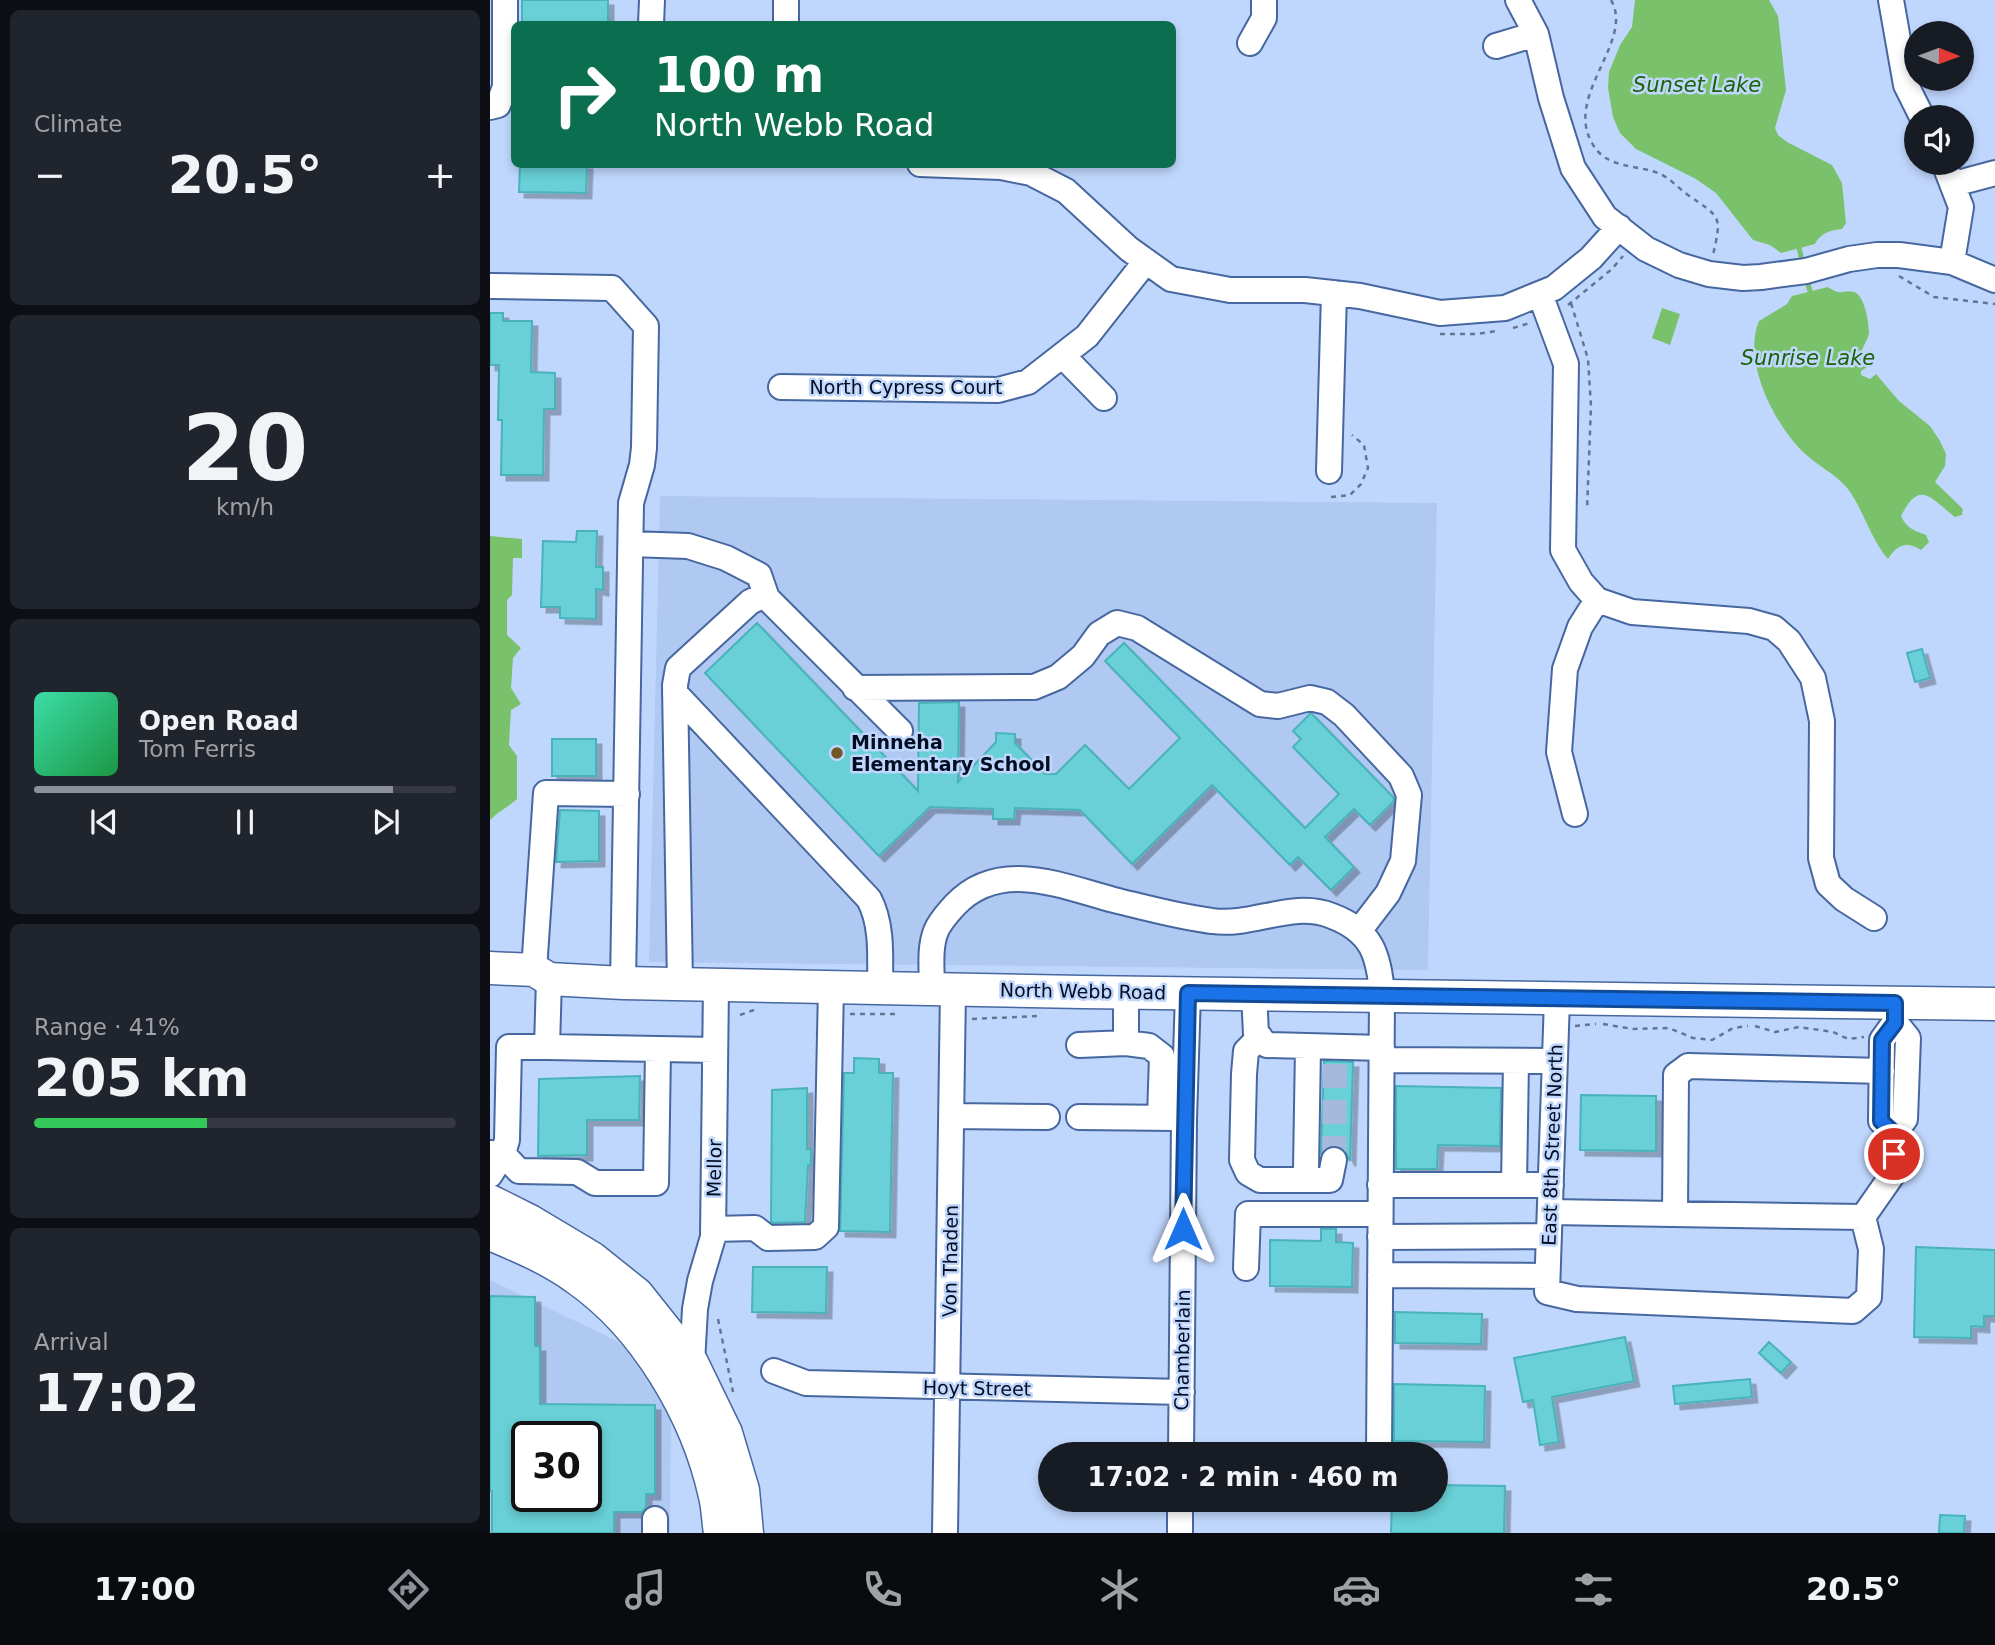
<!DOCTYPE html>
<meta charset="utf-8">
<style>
body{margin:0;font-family:"DejaVu Sans",sans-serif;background:#20242c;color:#f1f3f6;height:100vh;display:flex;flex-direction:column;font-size:26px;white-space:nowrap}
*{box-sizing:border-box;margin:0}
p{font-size:23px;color:#9ea1a6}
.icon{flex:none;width:38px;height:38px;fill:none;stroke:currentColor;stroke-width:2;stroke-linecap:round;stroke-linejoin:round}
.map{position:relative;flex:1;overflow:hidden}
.details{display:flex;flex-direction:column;gap:10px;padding:10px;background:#0d0f14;width:490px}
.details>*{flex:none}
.banner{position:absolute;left:21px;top:21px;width:665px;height:147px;border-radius:10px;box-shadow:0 4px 10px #0003;background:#0b6e4f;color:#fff;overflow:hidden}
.needle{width:46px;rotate:91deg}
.controls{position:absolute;left:1414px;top:21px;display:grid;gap:14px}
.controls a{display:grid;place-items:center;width:70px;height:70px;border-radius:50%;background:#171b24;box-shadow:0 4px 10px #0003;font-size:35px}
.speed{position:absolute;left:21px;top:1421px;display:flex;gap:14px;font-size:35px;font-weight:700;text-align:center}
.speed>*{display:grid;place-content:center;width:91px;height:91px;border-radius:50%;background:#171b24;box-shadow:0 4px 10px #0003;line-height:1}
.speed .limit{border:4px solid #111;border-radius:10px;background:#fff;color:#111}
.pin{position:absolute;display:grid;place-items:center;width:60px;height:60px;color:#fff;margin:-30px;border:4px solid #fff;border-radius:50%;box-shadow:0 2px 7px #0007}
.me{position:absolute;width:77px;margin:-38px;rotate:0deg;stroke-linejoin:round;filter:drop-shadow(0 0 5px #0008)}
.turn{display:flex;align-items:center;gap:24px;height:147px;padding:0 28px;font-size:32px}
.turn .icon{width:91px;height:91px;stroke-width:2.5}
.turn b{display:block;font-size:49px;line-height:60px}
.big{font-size:52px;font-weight:600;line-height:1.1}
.details .card{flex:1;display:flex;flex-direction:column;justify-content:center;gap:10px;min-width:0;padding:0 24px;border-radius:10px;background:#20242c}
.details .dial{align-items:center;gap:0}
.dial b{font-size:91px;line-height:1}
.song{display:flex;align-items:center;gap:21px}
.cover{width:84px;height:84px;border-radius:10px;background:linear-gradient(135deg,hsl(160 70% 55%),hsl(140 70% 35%))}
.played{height:7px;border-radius:4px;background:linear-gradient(90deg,#8c9099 85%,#363941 85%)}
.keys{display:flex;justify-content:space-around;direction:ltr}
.heat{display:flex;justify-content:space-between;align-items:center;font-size:38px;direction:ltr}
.charge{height:10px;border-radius:5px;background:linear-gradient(90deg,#34c759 41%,#363941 0)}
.trip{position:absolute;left:548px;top:1442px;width:410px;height:70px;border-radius:35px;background:#171b24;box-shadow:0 4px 10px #0003;font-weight:600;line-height:70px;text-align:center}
.menu{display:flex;height:112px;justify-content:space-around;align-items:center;background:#090b0e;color:#9ea1a6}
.menu .icon{width:49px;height:49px}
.menu .selected{color:#8c9099}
.menu b{font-size:32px;color:#f1f3f6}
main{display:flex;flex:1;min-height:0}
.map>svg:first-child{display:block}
</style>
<main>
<section class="details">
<div class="card"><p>Climate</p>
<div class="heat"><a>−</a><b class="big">20.5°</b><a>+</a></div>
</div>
<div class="card dial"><b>20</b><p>km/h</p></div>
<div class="card">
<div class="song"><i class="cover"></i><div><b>Open Road</b><p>Tom Ferris</p></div></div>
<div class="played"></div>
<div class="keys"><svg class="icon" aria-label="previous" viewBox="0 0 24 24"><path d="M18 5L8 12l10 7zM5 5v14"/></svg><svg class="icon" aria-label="pause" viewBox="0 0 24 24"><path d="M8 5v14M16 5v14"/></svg><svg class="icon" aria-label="next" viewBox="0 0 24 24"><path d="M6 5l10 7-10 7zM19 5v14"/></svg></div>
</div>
<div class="card"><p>Range · 41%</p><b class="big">205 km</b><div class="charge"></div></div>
<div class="card"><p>Arrival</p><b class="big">17:02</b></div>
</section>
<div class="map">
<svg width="1505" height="1533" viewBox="0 0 1505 1533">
<defs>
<filter id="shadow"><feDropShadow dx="5.5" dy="5.5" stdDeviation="0" flood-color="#0004"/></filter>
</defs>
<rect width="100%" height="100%" fill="#c0d7fd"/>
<path fill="#b0c9f3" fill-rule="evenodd" d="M170,496L947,503L938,970L159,962Z
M0,1280L127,1341L170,1374L181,1407L180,1533H0ZM37,1437H96V1496H37Z"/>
<path fill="#79c26b" d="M1145,0H1279L1288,16L1296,90L1285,128L1288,135L1297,142L1342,165L1352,183L1356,223L1352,229C1341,230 1330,233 1325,244L1291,253L1280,245L1263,240L1226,193L1206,179L1146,149L1130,133L1123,117L1118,88L1119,72L1130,45L1142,27Z
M1338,287C1353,297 1352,289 1364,292C1375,295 1379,324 1379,333C1378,340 1372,347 1371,354L1380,365L1371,371V375L1380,379L1386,374L1409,401L1440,426L1450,441L1456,454L1455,466L1445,482L1473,509L1472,515L1465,517C1440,498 1430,479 1411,516C1416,528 1425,531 1436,535L1439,542L1431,550C1416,540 1406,546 1398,559C1380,538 1374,511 1358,489C1346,474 1326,465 1312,451C1284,423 1252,361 1269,321L1297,304L1302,296Z
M1172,308L1190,314L1180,345L1162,338Z
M0,536L32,539V558H23L22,595L17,600V635L31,648L23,658L21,688L31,704L21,710L19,745L27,756V799C17,808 9,811 0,820Z"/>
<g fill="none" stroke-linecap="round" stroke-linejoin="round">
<path stroke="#79c26b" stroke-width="5" d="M1309,248L1313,264
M1316,277L1320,291"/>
</g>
<path fill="#68d0d6" stroke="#49b3ba" stroke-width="2" fill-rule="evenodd" filter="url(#shadow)" d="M32,0H118V24H32Z
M30,164H97L96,193L29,192Z
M0,313H13V321H42L41,372L65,373V409H54L53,475H11L12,420H8L9,365H0Z
M87,531H107L106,567H113V590L106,589V619L70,618V607H51L53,541L86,542Z
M267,623L428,791L429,703L469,702L468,782L506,742V733L525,734V743L555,774H566L595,745L639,789L690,738L615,661L634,643L815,828L849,794L803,747L811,739L803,731L821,713L904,798L903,802L880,825L864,809L835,837L864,867L841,890L808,857L800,865L722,785L642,864L590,810L525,808L524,819H503V809L440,807L389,856L215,673Z
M1432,649L1440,678L1425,682L1417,653Z
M62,739H106V776H62Z
M70,810L109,811V861L66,862Z
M364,1058L389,1059V1073H403L400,1232L350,1231L354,1073H364Z
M834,1061L863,1062L860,1161L854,1149L848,1146H839L831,1153Z
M150,1076L149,1120H97V1155L48,1156L49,1079Z
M906,1086L1011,1088L1010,1146L948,1145L947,1169H906Z
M317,1088V1149H321V1165H318L315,1222L283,1223L281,1222L282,1090Z
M1091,1095L1166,1096V1151L1090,1150Z
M831,1229H846V1242L863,1243L862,1287L780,1286V1240L831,1241Z
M1426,1247L1505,1250V1316H1494V1327L1481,1326V1338L1424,1337Z
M263,1267H337L336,1313L262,1312Z
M0,1296L45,1297V1346H50V1404L165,1405V1494H156V1507L152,1512H124V1533H2V1491H0ZM37,1437H96V1496H37Z
M905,1312L992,1314L991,1344L905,1343Z
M1135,1337L1144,1381L1062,1397L1069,1442L1050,1445L1043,1400L1033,1402L1024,1358Z
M1279,1342L1301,1362L1291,1373L1269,1353Z
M1260,1379L1262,1397L1185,1404L1183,1386Z
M904,1384L995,1386L994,1442L904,1441Z
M945,1485L1015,1486L1014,1533H901L902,1500H945Z
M1450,1515L1475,1516L1474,1533H1449Z"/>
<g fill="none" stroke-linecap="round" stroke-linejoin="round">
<path stroke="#a4b9dc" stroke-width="24" stroke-dasharray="24 12" stroke-linecap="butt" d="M844,1160L845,1060"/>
<g stroke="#46679f" stroke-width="28">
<path id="minor" d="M1028,0L1046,34L1061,98L1083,168L1115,217L1156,249L1189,265L1219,274L1253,278L1271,277L1316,271L1359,259L1387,255H1409L1462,262L1505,280
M1401,0L1416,85L1432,117
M161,24L162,0
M296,24V0
M760,43L774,18V0
M1006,46L1046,34
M0,107L8,105L15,87V0
M1454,163L1471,207L1462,262
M430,164L511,167L541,173L576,191L639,249L681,279L740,290H815L870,296L950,313L1015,308L1064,288L1101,258L1129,227
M1464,184L1505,173
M0,286L122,288L156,326L154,448L152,465L141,503L133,983
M1050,294L1076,364L1073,550L1091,582L1107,600L1142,612L1259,621L1284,628L1299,641L1323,678L1332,721L1331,858L1338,884L1354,899L1384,918
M573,356L614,398
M291,387L508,390L538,382L597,336L656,261
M839,471L844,293
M141,544L198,546L236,558L269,575L277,598
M365,688L544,687L568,677L593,656L609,634L627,623L647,628L770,704L788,706L820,698L837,702L854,715L911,776L919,795L913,861L898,893L869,931
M185,693L379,899C393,925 390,959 390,988
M1085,814L1069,752L1075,669L1090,627L1107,600
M44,970L56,793L137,794
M59,979L57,1047L225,1050
M190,984L185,685L188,668L260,602L268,598H277L410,731
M442,989C442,971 439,948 446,931C450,921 458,913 465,905C509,858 571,886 624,900C657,908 689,917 722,921C763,927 802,900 842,916C882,931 889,955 892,994L889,1454
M636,992V1043L659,1046L672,1056L670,1118
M764,993L766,1034L777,1045L892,1048
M770,1037L756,1051L754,1074L752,1160L758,1173L770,1180H840L844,1160
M589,1045L636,1043
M892,1060L1065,1061
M462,1116L557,1117
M589,1117L686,1118
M0,1153L13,1154L29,1171L87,1172L105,1183H166L168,1049
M816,1168L818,1047
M0,1175L13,1154L17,1140L19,1047H57
M890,1185H1061
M1024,1185L1026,1061
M1060,1212L1373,1217L1381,1249L1379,1297L1363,1311L1087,1299L1057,1292L1067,999
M1185,1214L1186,1075L1198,1066L1392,1071
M1373,1217L1403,1174L1404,1134L1415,1119L1418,1038L1405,1022L1392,1040L1391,1121L1404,1134
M223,1229L265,1228L278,1238L325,1237L336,1227L341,987
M890,1237L1059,1236
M756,1268L758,1214H890
M890,1275L1057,1276
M202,1363L205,1309L210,1281L223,1237L226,985
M284,1371L316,1383L692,1392
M691,1454L694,1119L698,993
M165,1533V1519
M455,1533L463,989
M690,1533V1500"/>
</g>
<g stroke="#46679f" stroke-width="35">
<path id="major" d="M0,968L44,970L59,979L133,983L593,992L1505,1004
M0,1201L40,1221L102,1258L147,1294L202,1363L236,1433L253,1490L257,1533
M0,1234C29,1246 60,1259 86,1278C155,1326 207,1414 225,1496C228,1508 228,1521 230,1533"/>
</g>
<path stroke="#647592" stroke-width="2.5" stroke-dasharray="5 5" stroke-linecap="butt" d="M1121,0C1145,41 1074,95 1102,143C1116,169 1144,164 1168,173C1179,177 1188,188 1198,195C1231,218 1232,215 1223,255
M1409,276L1444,297L1505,304
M1081,303L1098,359L1101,406L1097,510
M1078,305L1122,269L1133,256
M1023,328L1040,323
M950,334H987L1006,331
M841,497L860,495L871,484L878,468L874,445L862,435
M360,1014H409
M250,1015L264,1010
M482,1019L548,1016
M1113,1024L1143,1029L1179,1028L1203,1038L1222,1040L1243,1028L1258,1026
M1085,1026L1106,1024
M1265,1026L1285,1032L1309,1027L1343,1032L1358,1039L1374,1037
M228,1319L243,1392"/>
<use href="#minor" stroke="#fff" stroke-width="24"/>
<use href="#major" stroke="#fff" stroke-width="32"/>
</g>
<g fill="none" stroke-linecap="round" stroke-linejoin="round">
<g stroke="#114b97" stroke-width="18">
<path id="route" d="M693,1229L698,993L1405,1003V1023L1392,1040L1391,1121L1405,1134L1404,1154"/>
</g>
<use href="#route" stroke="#1a73e8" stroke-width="12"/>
</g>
<circle fill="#725829" stroke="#c0d7fd" stroke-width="2.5" cx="347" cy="753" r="7"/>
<g text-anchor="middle" stroke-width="5" stroke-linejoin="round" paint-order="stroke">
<g font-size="19" fill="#030d22" stroke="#c0d7fd">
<text x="416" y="394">North Cypress Court</text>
<text transform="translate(593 991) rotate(1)" y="7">North Webb Road</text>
<text transform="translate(1062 1145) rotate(-88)" y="7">East 8th Street North</text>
<text transform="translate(224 1168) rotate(-89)" y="7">Mellor</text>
<text transform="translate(460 1261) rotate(-89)" y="7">Von Thaden</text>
<text transform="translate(692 1350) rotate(-89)" y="7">Chamberlain</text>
<text transform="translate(487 1388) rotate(1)" y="7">Hoyt Street</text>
</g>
<g font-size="19" font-weight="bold" fill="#030d22" stroke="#c0d7fd" text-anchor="start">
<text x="361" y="749">Minneha<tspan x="361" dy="22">Elementary School</tspan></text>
</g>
<g font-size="21" font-style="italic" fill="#1c6309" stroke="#c0d7fd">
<text x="1207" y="92">Sunset Lake</text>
<text x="1318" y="365">Sunrise Lake</text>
</g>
</g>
</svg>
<div class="controls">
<a><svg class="needle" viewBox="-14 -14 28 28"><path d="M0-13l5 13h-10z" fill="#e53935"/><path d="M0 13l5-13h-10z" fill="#9ea1a6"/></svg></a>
<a><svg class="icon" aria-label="sound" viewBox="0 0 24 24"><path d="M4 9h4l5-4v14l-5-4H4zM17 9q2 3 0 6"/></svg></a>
</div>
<div class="speed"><div class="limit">30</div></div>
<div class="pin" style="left:1404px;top:1154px;background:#d93025"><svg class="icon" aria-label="arrive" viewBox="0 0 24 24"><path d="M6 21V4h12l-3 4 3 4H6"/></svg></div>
<svg class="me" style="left:693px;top:1229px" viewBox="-20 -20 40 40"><path d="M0-17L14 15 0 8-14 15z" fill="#1a73e8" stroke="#fff" stroke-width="4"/></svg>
<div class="trip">17:02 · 2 min · 460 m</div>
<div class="banner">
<div class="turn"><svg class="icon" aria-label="right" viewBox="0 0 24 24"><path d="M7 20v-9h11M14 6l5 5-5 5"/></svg><div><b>100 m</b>North Webb Road</div></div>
</div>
</div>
</main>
<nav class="menu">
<b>17:00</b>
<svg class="icon selected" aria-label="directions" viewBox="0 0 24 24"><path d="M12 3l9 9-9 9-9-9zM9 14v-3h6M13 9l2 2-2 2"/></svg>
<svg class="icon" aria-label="music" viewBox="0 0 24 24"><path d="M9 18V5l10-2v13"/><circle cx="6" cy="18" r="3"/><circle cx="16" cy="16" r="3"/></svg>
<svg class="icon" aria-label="phone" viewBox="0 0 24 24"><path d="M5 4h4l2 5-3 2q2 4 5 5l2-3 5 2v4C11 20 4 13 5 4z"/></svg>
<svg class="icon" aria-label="climate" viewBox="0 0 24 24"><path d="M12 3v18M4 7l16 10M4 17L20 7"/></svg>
<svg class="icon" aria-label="car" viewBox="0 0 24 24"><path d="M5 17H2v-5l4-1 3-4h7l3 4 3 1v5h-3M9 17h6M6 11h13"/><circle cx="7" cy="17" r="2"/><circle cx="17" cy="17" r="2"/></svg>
<svg class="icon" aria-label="filters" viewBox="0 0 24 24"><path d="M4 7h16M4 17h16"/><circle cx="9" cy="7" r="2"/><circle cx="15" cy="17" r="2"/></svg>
<b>20.5°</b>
</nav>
